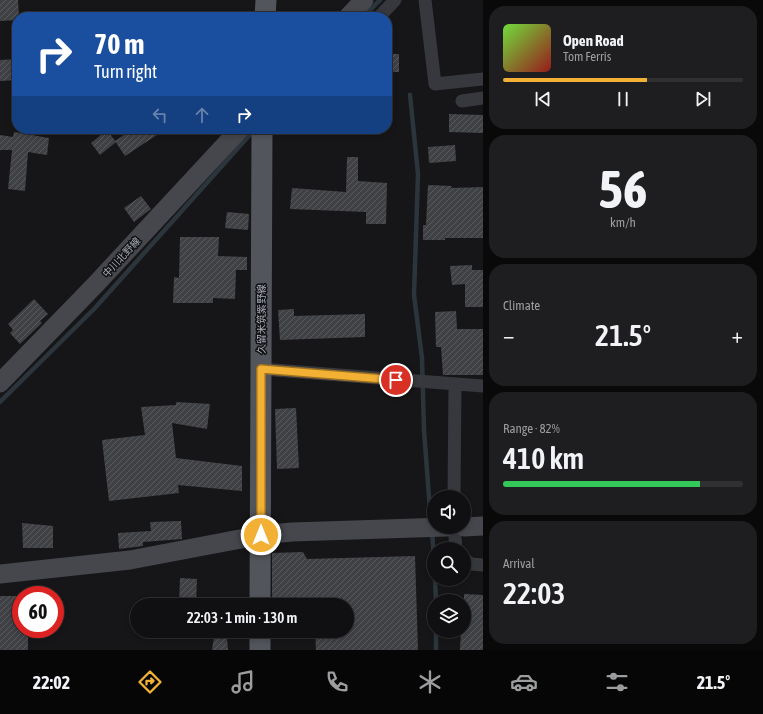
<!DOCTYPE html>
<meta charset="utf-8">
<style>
body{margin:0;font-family:"Asap Condensed","Noto Sans JP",sans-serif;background:#1e1e20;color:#f1f3f6;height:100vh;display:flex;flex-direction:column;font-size:15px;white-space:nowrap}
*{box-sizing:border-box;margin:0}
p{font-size:13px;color:#9c9d9f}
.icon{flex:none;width:22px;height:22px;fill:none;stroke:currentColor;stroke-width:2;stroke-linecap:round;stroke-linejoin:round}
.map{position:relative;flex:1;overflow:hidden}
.side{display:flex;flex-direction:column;gap:6px;padding:6px;background:#09090a;width:280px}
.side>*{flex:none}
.top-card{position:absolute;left:12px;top:12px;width:380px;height:122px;border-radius:16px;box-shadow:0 2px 6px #0003,0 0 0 1px #303032;background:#1a4fa0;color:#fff;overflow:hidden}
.fabs{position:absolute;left:427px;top:490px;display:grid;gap:8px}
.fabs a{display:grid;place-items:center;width:44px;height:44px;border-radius:50%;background:#101012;box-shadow:0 2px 6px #0003,0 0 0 1px #303032;font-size:20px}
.speed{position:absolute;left:12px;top:586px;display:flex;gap:8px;font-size:20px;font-weight:700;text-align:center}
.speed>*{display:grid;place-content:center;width:52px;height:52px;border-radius:50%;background:#101012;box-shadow:0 2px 6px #0003,0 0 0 1px #303032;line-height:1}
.speed .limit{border:6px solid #d22;background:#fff;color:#111}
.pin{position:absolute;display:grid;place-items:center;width:34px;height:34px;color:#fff;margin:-17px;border:2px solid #fff;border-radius:50%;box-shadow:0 1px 4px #0007}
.me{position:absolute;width:44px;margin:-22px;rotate:0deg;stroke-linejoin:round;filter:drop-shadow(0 0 3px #0008)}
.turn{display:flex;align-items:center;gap:14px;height:84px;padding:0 16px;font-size:18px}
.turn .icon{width:52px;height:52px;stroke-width:2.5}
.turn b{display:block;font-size:28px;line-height:34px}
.lanes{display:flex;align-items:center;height:38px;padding:0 16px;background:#0003;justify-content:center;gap:20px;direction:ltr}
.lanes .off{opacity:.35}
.big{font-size:30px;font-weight:600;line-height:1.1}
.side .widget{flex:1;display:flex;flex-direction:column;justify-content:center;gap:6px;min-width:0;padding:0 14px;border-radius:16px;background:#1e1e20}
.side .dial{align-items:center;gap:0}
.dial b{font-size:52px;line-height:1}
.song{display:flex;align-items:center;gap:12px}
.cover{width:48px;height:48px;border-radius:6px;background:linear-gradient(135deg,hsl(100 70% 55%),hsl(0 70% 35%))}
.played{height:4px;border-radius:2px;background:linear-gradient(90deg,#f2b134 60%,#303032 60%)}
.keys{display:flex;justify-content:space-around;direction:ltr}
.heat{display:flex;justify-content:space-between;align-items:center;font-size:22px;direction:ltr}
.charge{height:6px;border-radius:3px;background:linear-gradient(90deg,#34c759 82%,#303032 0)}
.trip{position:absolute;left:130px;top:598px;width:224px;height:40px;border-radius:20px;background:#101012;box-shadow:0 2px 6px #0003,0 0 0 1px #303032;font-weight:600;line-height:40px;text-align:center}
.tabs{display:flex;height:64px;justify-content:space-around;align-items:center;background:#060607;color:#9c9d9f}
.tabs .icon{width:28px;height:28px}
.tabs .on{color:#f2b134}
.tabs b{font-size:18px;color:#f1f3f6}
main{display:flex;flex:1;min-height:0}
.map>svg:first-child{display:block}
</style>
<main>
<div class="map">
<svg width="483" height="650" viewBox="0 0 483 650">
<defs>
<pattern id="building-hatch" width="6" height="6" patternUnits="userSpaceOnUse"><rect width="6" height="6" fill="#404145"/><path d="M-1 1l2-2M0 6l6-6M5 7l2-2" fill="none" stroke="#595a5e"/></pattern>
</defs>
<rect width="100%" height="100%" fill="#161618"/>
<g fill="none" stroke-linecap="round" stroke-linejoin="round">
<path stroke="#2c353c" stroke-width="4.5" d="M363,17L380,0
M410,95L418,174L414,295L422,358L424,430L431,524
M0,402L95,308L255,129
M432,531L434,559
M435,579L436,601
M436,631V650"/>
</g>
<path fill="url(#building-hatch)" d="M0,0H18L19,17H17V20L0,21Z
M387,54H399V72H387Z
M17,59V80L0,81V60Z
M449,114L483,115V133L449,132Z
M133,129H166L125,156L115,141Z
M107,130L116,142L100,155L91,143Z
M14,132L49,138L47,155L28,152L25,191L8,189L12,150H0V135L13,137Z
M455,145L456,161L429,163L428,147Z
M347,157H358V181L387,183L386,224H366V212L290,209L292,188L346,192Z
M428,185L452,186L451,188L483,187V238H445V240H423V225H426Z
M141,196L151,209L134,222L124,208Z
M227,212L249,214L248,230L225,228Z
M180,237H219L218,256L247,257V270H236L235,299L213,298V303H173L174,277L179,278Z
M472,265V270H483V307H465V284L452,285L450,266Z
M34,299L48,314L40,321L42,323L20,344L10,333L13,330L8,324Z
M294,309V316L365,314V337L280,340L278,310Z
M456,311L457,329H483V375H443L441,347H436L435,312Z
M176,402L210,404L207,429L172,423L176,458L242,466V491L178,485L179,493L109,501L102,440L145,435L141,407L176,405Z
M296,408L299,468L277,469L275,409Z
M181,521L182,539L143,542V546L119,549L118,533L151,531L150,522Z
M22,523L53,526V548H23Z
M303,552L307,559L415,556L418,650H316L315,631H347V605H272V553Z
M180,578L197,579L196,605H179Z
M464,594L483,595V650H460L461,631H464Z
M0,596H21V630H28V650H0Z
M215,631H234L227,639L228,650H212Z"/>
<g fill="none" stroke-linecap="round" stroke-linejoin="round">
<path stroke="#37383d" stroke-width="13" d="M425,0L435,84L483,79
M379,17L395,0
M462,101L483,98
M261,369L483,386
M454,497L455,384
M454,527L456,549
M464,559L471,564L483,565"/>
<path stroke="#45474d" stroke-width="19" d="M348,17L364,0
M0,383L96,284L240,129
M464,527L483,526
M0,574L130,560L261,535L292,532L446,527"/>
<path stroke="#53555c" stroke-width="21" d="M265,17L266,0
M260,605L262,129
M260,650V631"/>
</g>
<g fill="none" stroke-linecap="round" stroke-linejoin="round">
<g stroke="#9d7322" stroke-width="10">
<path id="route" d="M261,535V369L396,380"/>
</g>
<use href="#route" stroke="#f2b134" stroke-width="7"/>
</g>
<g text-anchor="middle" stroke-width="3" stroke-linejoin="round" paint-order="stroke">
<g font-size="10" fill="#a8adb8" stroke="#111113">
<text transform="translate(121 257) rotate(-47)" y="4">中川北野線</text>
<text transform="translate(261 319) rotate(-90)" y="4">久留米筑紫野線</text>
</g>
</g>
</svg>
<div class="fabs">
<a><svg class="icon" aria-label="sound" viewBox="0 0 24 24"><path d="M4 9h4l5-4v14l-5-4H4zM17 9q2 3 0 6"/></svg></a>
<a><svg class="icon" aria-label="search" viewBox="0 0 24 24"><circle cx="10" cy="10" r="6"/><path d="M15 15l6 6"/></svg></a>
<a><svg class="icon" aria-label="layers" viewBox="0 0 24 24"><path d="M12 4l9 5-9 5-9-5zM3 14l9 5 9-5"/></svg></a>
</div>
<div class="speed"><div class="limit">60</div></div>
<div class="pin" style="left:396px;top:380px;background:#d93025"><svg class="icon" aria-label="arrive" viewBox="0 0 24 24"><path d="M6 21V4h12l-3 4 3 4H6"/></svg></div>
<svg class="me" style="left:261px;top:535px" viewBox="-20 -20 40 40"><circle r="17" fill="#f2b134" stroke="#fff" stroke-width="3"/><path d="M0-11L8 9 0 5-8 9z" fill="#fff"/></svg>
<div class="trip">22:03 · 1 min · 130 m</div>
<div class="top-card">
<div class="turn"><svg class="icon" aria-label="right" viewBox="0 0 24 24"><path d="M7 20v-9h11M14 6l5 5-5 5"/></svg><div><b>70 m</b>Turn right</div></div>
<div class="lanes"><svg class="icon off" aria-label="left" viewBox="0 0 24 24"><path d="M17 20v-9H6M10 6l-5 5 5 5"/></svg><svg class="icon off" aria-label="ahead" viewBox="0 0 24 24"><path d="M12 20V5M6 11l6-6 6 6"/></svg><svg class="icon" aria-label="right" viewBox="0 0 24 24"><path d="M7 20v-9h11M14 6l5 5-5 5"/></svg></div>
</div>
</div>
<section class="side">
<div class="widget">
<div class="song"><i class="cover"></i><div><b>Open Road</b><p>Tom Ferris</p></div></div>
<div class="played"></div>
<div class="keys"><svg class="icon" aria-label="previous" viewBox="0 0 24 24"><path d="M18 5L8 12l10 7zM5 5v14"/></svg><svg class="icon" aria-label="pause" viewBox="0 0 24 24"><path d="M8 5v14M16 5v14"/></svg><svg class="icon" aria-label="next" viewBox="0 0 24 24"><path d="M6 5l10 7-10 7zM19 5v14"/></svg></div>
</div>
<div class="widget dial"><b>56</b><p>km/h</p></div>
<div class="widget"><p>Climate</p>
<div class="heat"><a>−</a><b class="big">21.5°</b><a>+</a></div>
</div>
<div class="widget"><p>Range · 82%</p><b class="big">410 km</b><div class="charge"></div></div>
<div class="widget"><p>Arrival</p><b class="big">22:03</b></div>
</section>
</main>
<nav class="tabs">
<b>22:02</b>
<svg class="icon on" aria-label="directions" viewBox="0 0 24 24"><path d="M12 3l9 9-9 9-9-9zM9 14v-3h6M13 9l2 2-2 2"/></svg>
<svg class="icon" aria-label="music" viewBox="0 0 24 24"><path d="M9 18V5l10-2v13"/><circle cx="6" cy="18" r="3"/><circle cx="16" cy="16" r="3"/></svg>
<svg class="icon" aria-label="phone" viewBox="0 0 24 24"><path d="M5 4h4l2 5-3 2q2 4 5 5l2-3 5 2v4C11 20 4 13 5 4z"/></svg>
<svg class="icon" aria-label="climate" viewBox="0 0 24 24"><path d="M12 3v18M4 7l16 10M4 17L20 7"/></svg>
<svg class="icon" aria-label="car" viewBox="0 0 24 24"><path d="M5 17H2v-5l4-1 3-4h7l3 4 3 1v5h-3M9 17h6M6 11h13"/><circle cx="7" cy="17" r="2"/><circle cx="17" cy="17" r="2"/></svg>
<svg class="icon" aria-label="filters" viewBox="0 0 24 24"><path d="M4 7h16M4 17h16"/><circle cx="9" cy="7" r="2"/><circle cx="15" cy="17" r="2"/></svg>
<b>21.5°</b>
</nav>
